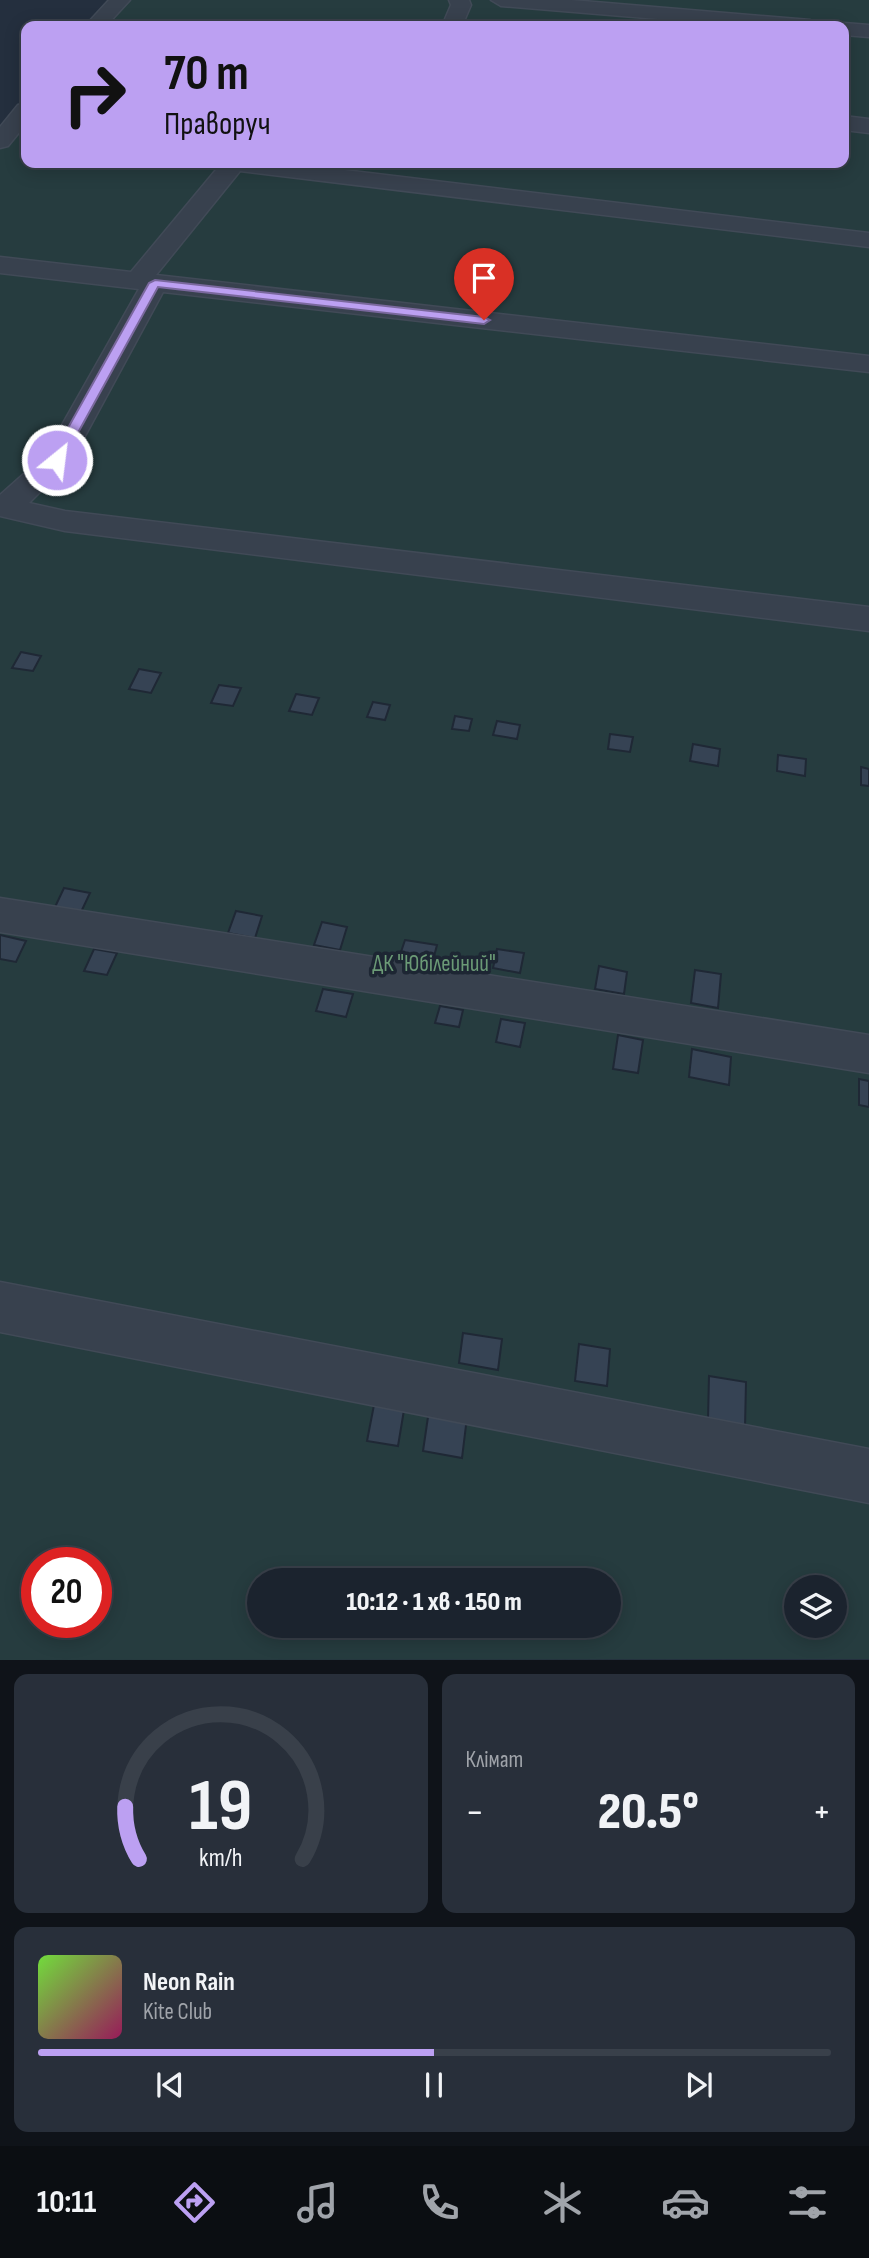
<!DOCTYPE html>
<html lang="uk">
<meta charset="utf-8">
<style>
body{margin:0;font-family:"Sofia Sans Condensed",sans-serif;background:#282f3a;color:#f1f3f6;height:100vh;display:flex;flex-direction:column;font-size:26px;white-space:nowrap}
*{box-sizing:border-box;margin:0}
p{font-size:23px;color:#a0a4aa}
.icon{flex:none;width:38px;height:38px;fill:none;stroke:currentColor;stroke-width:2;stroke-linecap:round;stroke-linejoin:round}
.map{position:relative;height:1660px;overflow:hidden}
.side{display:flex;flex-direction:column;gap:14px;padding:14px;background:#0f1319;flex:1}
.side>*{flex:none}
.guide{position:absolute;left:21px;top:21px;width:828px;height:147px;border-radius:14px;box-shadow:0 4px 18px #0003,0 0 0 2px #39404a;background:#bca0f2;color:#111;overflow:hidden}
.fabs{position:absolute;left:784px;top:1575px;display:grid;gap:14px}
.fabs a{display:grid;place-items:center;width:63px;height:63px;border-radius:50%;background:#1b232e;box-shadow:0 4px 18px #0003,0 0 0 2px #39404a;font-size:35px}
.speed{position:absolute;left:21px;top:1547px;display:flex;gap:14px;font-size:35px;font-weight:700;text-align:center}
.speed>*{display:grid;place-content:center;width:91px;height:91px;border-radius:50%;background:#1b232e;box-shadow:0 4px 18px #0003,0 0 0 2px #39404a;line-height:1}
.speed .limit{border:10px solid #d22;background:#fff;color:#111}
.pin{position:absolute;display:grid;place-items:center;width:60px;height:60px;color:#fff;margin:-72px -30px;border-radius:50% 50% 50% 0;rotate:-45deg;box-shadow:0 0 7px #0007}
.pin .icon{rotate:45deg}
.me{position:absolute;width:77px;margin:-38px;rotate:29deg;stroke-linejoin:round;filter:drop-shadow(0 0 5px #0008)}
.turn{display:flex;align-items:center;gap:24px;height:147px;padding:0 28px;font-size:32px}
.turn .icon{width:91px;height:91px;stroke-width:2.5}
.turn b{display:block;font-size:49px;line-height:60px}
.big{font-size:52px;font-weight:800;line-height:1.1}
.side .widget{flex:1;display:flex;flex-direction:column;justify-content:center;gap:10px;min-width:0;padding:0 24px;border-radius:14px;background:#282f3a}
.side .dial{align-items:center;gap:0}
.dial svg{height:182px;overflow:visible;fill:none;stroke:#39404a;stroke-width:7;stroke-linecap:round;text-anchor:middle}
.dial text{fill:#f1f3f6;stroke:none}
.song{display:flex;align-items:center;gap:21px}
.cover{width:84px;height:84px;border-radius:10px;background:linear-gradient(135deg,hsl(100 70% 55%),hsl(330 70% 35%))}
.played{height:7px;border-radius:4px;background:linear-gradient(90deg,#bca0f2 50%,#39404a 50%)}
.keys{display:flex;justify-content:space-around;direction:ltr}
.heat{display:flex;justify-content:space-between;align-items:center;font-size:38px;direction:ltr}
.side .tiles{flex:1;display:grid;gap:14px;grid-template-columns:1fr 1fr}
.widget:last-child{grid-column:span 2}
.trip{position:absolute;left:247px;top:1568px;width:374px;height:70px;border-radius:35px;background:#1b232e;box-shadow:0 4px 18px #0003,0 0 0 2px #39404a;font-weight:800;line-height:70px;text-align:center}
.tabs{display:flex;height:112px;justify-content:space-around;align-items:center;background:#0b0e12;color:#a0a4aa}
.tabs .icon{width:49px;height:49px}
.tabs .selected{color:#bca0f2}
.tabs b{font-size:32px;color:#f1f3f6}
.map>svg:first-child{display:block}
</style>
<div class="map">
<svg width="869" height="1660" viewBox="0 0 869 1660">
<rect width="100%" height="100%" fill="#242f3e"/>
<path fill="#263c3f" fill-rule="evenodd" d="M120,0H869V1659L0,1660V141L26,110V163H844V26H95ZM37,1563H96V1622H37ZM259,1580H609V1626H259ZM796,1587H835V1626H796Z"/>
<path fill="#364354" stroke="#1f2835" stroke-width="2" d="M21,652L41,656L33,671L12,668Z
M139,669L161,673L151,693L129,689Z
M219,685L241,688L233,706L211,703Z
M296,694L319,698L312,715L289,711Z
M373,702L390,705L385,720L367,717Z
M455,716L472,719L469,731L452,729Z
M497,721L520,725L517,739L493,735Z
M610,734L633,737L630,752L608,749Z
M693,744L720,749L718,766L690,761Z
M778,755L806,759L805,776L777,771Z
M861,767L869,769V786L861,785Z
M64,888L90,893L81,912L55,907Z
M236,911L262,916L255,938L228,933Z
M322,922L347,927L340,950L314,945Z
M0,935L26,941L16,962L0,959Z
M405,940L437,945L432,964L399,958Z
M94,949L117,953L107,975L84,971Z
M497,949L524,953L520,973L493,968Z
M599,966L627,972L624,994L595,989Z
M695,970L721,974L718,1008L691,1003Z
M323,989L353,994L346,1017L316,1011Z
M440,1006L463,1010L459,1027L435,1023Z
M501,1019L525,1023L520,1047L496,1042Z
M618,1035L643,1040L638,1073L613,1069Z
M692,1049L731,1057L729,1085L689,1077Z
M859,1079L869,1081V1107L859,1105Z
M463,1333L502,1339L498,1370L459,1363Z
M579,1344L610,1349L607,1386L575,1381Z
M709,1376L746,1382L745,1427L708,1420Z
M374,1405L404,1410L398,1446L367,1441Z
M429,1410L467,1417L462,1458L423,1451Z"/>
<g fill="none" stroke-linecap="round" stroke-linejoin="round">
<g stroke="#414a57" stroke-width="3">
<path id="minor" d="M109,0H130L106,26H85Z
M449,0H469L471,5L462,26H442L451,5Z
M491,0H571L810,20L820,26H742L501,6Z
M844,23L869,25V37L844,35V26H836Z
M26,103V124L8,146L0,148V127L18,105Z
M844,116L869,119V133L844,130Z
M218,163H286L869,233V247L240,171L156,275L869,356V372L163,292L72,460L29,503L65,511L869,607V631L65,531L0,516V495L45,455L139,289L0,273V257L131,272L220,165Z
M0,898L869,1035V1073L0,932Z
M0,1282L869,1449V1503L0,1332Z"/>
</g>
<use href="#minor" fill="#38414e" fill-rule="evenodd"/>
</g>
<path fill="#bca0f2" stroke="#7a689d" stroke-width="2" d="M155,280L484,317L490,320L484,324L158,287L63,460L52,462L50,460L149,283Z"/>
<g text-anchor="middle" stroke-width="7" stroke-linejoin="round" paint-order="stroke">
<g font-size="23" fill="#6b9a76" stroke="#1d2633">
<text x="434" y="971">ДК "Юбілейний"</text>
</g>
</g>
</svg>
<div class="fabs">
<a><svg class="icon" aria-label="layers" viewBox="0 0 24 24"><path d="M12 4l9 5-9 5-9-5zM3 14l9 5 9-5"/></svg></a>
</div>
<div class="speed"><div class="limit">20</div></div>
<div class="pin" style="left:484px;top:320px;background:#d93025"><svg class="icon" aria-label="arrive" viewBox="0 0 24 24"><path d="M6 21V4h12l-3 4 3 4H6"/></svg></div>
<svg class="me" style="left:57px;top:460px" viewBox="-20 -20 40 40"><circle r="17" fill="#bca0f2" stroke="#fff" stroke-width="3"/><path d="M0-11L8 9 0 5-8 9z" fill="#fff"/></svg>
<div class="trip">10:12 · 1 хв · 150 m</div>
<div class="guide">
<div class="turn"><svg class="icon" aria-label="right" viewBox="0 0 24 24"><path d="M7 20v-9h11M14 6l5 5-5 5"/></svg><div><b>70 m</b>Праворуч</div></div>
</div>
</div>
<section class="side">
<div class="tiles">
<div class="widget dial"><svg viewBox="0 0 100 80">
<path d="M14 69A42 42 0 1 1 86 69"/>
<path d="M14 69A42 42 0 0 1 8 46" stroke="#bca0f2"/>
<text x="50" y="56" font-size="32" font-weight="700">19</text>
<text x="50" y="72" font-size="11">km/h</text>
</svg></div>
<div class="widget"><p>Клімат</p>
<div class="heat"><a>−</a><b class="big">20.5°</b><a>+</a></div>
</div>
<div class="widget">
<div class="song"><i class="cover"></i><div><b>Neon Rain</b><p>Kite Club</p></div></div>
<div class="played"></div>
<div class="keys"><svg class="icon" aria-label="previous" viewBox="0 0 24 24"><path d="M18 5L8 12l10 7zM5 5v14"/></svg><svg class="icon" aria-label="pause" viewBox="0 0 24 24"><path d="M8 5v14M16 5v14"/></svg><svg class="icon" aria-label="next" viewBox="0 0 24 24"><path d="M6 5l10 7-10 7zM19 5v14"/></svg></div>
</div>
</div>
</section>
<nav class="tabs">
<b>10:11</b>
<svg class="icon selected" aria-label="directions" viewBox="0 0 24 24"><path d="M12 3l9 9-9 9-9-9zM9 14v-3h6M13 9l2 2-2 2"/></svg>
<svg class="icon" aria-label="music" viewBox="0 0 24 24"><path d="M9 18V5l10-2v13"/><circle cx="6" cy="18" r="3"/><circle cx="16" cy="16" r="3"/></svg>
<svg class="icon" aria-label="phone" viewBox="0 0 24 24"><path d="M5 4h4l2 5-3 2q2 4 5 5l2-3 5 2v4C11 20 4 13 5 4z"/></svg>
<svg class="icon" aria-label="climate" viewBox="0 0 24 24"><path d="M12 3v18M4 7l16 10M4 17L20 7"/></svg>
<svg class="icon" aria-label="car" viewBox="0 0 24 24"><path d="M5 17H2v-5l4-1 3-4h7l3 4 3 1v5h-3M9 17h6M6 11h13"/><circle cx="7" cy="17" r="2"/><circle cx="17" cy="17" r="2"/></svg>
<svg class="icon" aria-label="filters" viewBox="0 0 24 24"><path d="M4 7h16M4 17h16"/><circle cx="9" cy="7" r="2"/><circle cx="15" cy="17" r="2"/></svg>
</nav>
